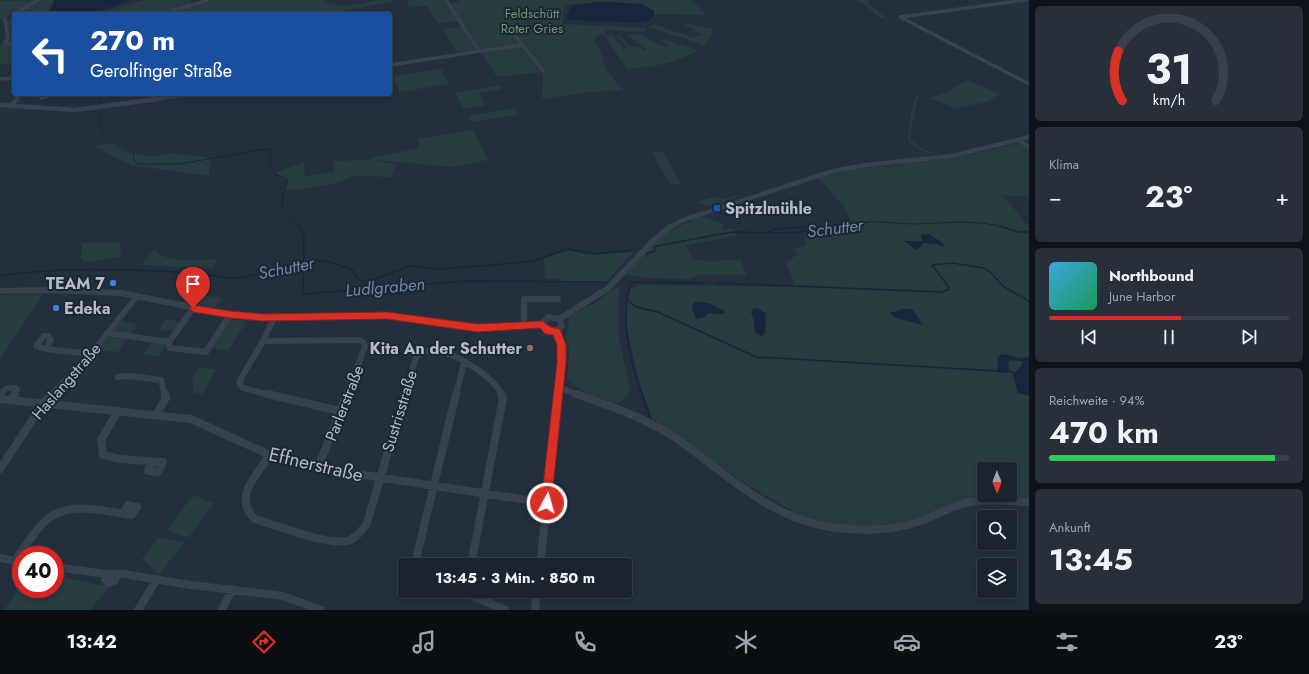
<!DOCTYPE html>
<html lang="de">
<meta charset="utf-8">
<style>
body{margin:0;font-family:Jost,sans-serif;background:#282f3a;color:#f1f3f6;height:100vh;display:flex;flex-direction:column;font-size:15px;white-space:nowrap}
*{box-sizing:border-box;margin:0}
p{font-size:13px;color:#a0a4aa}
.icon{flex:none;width:22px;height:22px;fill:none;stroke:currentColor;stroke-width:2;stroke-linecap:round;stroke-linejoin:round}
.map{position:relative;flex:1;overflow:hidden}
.details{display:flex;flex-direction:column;gap:6px;padding:6px;background:#0f1319;width:280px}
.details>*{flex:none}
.banner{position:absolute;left:12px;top:12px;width:380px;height:84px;border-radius:4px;box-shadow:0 2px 6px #0003,0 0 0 1px #39404a;background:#1a4fa0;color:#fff;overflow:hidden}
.needle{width:26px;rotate:179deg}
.tools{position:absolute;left:977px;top:462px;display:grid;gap:8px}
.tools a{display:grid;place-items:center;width:40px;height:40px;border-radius:4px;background:#1b232e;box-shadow:0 2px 6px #0003,0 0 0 1px #39404a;font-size:20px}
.speed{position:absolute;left:12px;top:546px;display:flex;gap:8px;font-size:20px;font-weight:700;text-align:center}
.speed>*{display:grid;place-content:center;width:52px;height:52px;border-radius:50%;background:#1b232e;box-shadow:0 2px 6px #0003,0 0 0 1px #39404a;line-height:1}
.speed .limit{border:6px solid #d22;background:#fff;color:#111}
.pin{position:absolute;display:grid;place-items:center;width:34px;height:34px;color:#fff;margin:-41px -17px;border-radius:50% 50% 50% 0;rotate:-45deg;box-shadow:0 0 4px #0007}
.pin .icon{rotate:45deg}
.me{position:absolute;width:44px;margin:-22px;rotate:6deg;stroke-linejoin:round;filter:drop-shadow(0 0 3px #0008)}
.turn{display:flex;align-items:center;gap:14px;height:84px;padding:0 12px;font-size:18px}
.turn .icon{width:52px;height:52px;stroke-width:2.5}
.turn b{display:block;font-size:28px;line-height:34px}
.big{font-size:30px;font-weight:700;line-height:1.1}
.details .card{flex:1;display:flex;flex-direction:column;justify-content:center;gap:6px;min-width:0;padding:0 14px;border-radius:6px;background:#282f3a}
.details .dial{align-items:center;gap:0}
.dial svg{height:104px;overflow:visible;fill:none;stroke:#39404a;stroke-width:7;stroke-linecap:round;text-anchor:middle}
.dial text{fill:#f1f3f6;stroke:none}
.song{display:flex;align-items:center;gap:12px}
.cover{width:48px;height:48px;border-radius:6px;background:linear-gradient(135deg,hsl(200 70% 55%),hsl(150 70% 35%))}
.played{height:4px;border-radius:2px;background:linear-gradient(90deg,#d93025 55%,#39404a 55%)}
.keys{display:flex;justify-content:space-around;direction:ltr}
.heat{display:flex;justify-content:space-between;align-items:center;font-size:22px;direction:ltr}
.charge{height:6px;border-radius:3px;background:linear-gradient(90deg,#34c759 94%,#39404a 0)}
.trip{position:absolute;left:398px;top:558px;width:234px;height:40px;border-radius:4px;background:#1b232e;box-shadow:0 2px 6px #0003,0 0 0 1px #39404a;font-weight:700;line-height:40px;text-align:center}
.dock{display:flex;height:64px;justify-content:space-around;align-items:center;background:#0b0e12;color:#a0a4aa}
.dock .icon{width:28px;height:28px}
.dock .active{color:#d93025}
.dock b{font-size:18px;color:#f1f3f6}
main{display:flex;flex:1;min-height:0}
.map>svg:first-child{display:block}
</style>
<main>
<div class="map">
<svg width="1029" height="610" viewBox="0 0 1029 610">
<rect width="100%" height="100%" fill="#242f3e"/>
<path fill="#263c3f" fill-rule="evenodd" d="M36,0L4,19H0V1Z
M43,0H55L47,14H18Z
M145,0H189L192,3L158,14L154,11L141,14H94Z
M212,0H324C334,11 366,2 378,0C384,0 391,0 397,0L346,11L289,14L274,11L265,14H163Z
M406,0H445L459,21L438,23L427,6L410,7Z
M459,0H691L707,15L659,14L655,16L654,11C636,4 618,1 599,2C587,3 576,6 564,4L562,24L647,28L644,32L606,30L605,34L595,36V42L601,52L606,70L624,91C595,90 571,95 542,99L543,73L542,72L497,77L449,4L459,2Z
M857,0H867L870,2L868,3L869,4L888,19C876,19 873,12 866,5C863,3 860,3 857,0Z
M14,17V67L0,66V44L8,42L7,21Z
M686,23L713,29L710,38L704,45L649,27L653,24L695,38L701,34L692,31L694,29L684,25Z
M461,26L477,51L458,54L443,29Z
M638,34L665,47L670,45L660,40L662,39L697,50C675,64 652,67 627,69L605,36L613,35L624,49L628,48L616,35H619L631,47H639L644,50H647L628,35Z
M441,69L449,84L400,92L393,76Z
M968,80L1000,94L987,102L956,108L928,98L947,92Z
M500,85L502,89L480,93L485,105L464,109L455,93Z
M916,95L918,96L910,134V140L924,150L939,154C928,155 915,148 908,140L911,116L811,126L910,116Z
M515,108L519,115L471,122L468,116Z
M473,130L488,160L451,167L367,159L419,148L418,139Z
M116,143L137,154L153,157L171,153L211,158L209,176L130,165L94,146Z
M1019,143L1029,147V197L1003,195L1029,227V501L995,498L901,523L872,526L839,525L811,521L752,488L653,420L642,393L626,325V305L630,289L641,285L792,287L794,283L786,262L797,255L793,249L807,245L804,237L843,227L851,223L845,207L818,178C859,165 901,165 944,159C969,156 994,149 1019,143ZM984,469H1010V495H984Z
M652,152H663L681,184H670Z
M374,160L396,164L392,177L351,176C341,186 299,189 283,191L287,181L274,173L304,162L305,176L334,172L333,161Z
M739,195L741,196L707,207L696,202L714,197L723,199Z
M702,216L723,224V230L734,229L737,236L686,245L694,260L716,261L740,259L747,275H698L689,279L643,278L626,274L647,249L666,232Z
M87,242L119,243L122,251L118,257L86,262L81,259L82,244Z
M155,249C163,264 202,260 218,259L213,268L141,265Z
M566,250L589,255L634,252L605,283L561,282L560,279L545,278L544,259Z
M615,287L620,289L618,302L619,339L630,391C628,394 625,399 622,401C607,409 578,389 567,379L569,357V348L565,338L569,323L567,317L595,303Z
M44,293L0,359V295Z
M205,296L219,297L221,300L215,308L198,305Z
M166,319L174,320V321L182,322L175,331L159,330Z
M229,319L247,321L228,351L212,348Z
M120,321L137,324L134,327L136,328L129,335L114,333L113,330Z
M108,337H111L127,339L118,352L97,350Z
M152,342L166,344L159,356L143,355Z
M200,367L216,370L202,394L194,393L192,379Z
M193,495L214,503L188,538L167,530Z
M158,538L184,542L159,575L142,559Z
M55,575L109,587L90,610H4L17,591L15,589L21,580V589H55Z"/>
<path fill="#17263c" d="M55,0H130L110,7L81,14H47Z
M601,2L642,4L654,11V16L650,19V21L637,23L571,20L566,19L571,5Z
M928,234L942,242L944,247L936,244L924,243L917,250L904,241H922L921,235Z
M694,302L708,303L725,311L723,314L708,313L705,317L696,319L692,308Z
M754,308L759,309L766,314L765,333L762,336C752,333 755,329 754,321C753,317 751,314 751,311Z
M902,309H912L923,325L896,318L890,313Z
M1002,354L1021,358L1029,357V396L1018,393L1013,375L1023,364L1022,361L1010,360L1008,362L1009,371L1007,373L997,372L998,357Z"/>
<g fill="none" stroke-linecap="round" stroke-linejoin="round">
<path stroke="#17263c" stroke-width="1" d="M0,65H14
M99,105L100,94
M99,109C99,136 111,144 134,154V161L138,164H179L266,149L270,150V164L274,170
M275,172L276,175L288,179L282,198V206L300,228
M787,228H811
M828,228C846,225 865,221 883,222C895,223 906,224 917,224C947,223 978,219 1006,228"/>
<path stroke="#17263c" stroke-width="1.5" d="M299,227L304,236L303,294L466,281L604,282
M808,227L818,230
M1003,227L1018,232H1029
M770,232L774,229L803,227
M646,254L655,251L656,246L732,232L791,233L833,227
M0,276C65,266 128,270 193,273C207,273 221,279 235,278C266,277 294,258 324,261C334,262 344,267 353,270L355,276L361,281H370L410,266L441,269L516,263L533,261L568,249L595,254L632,250
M717,283L942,292L949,289L948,286L932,265L953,263L984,268L991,273L1004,287L1029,301
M626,298L636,307L658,312L756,357L998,371
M1007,371L1015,373
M642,395C629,357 620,321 631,282L704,283"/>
<path stroke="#17263c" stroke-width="2" d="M642,394L651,420"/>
<path stroke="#38414e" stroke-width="3.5" d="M446,0L479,51
M14,14L39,0
M161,14L208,0
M900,17L1029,84
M900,17L1026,0
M5,20L8,38L5,42
M510,29L544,72
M5,42L14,46
M390,65L522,45
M0,79L14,78
M44,94L46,97L41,98L44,96
M16,100L21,94
M150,100L191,94"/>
<path stroke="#38414e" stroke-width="4.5" d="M0,105L75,110L157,99
M11,106L17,99
M1020,141L1029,147
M668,228L683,220L833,171L866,165L952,156L1029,137"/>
<path stroke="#38414e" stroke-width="6" d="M0,291L50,290L121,293L221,313L252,317L387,316L478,328L542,324
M193,308L169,342L170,348L206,352L230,315
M559,319L607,289L654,240L670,227
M542,324L546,330L556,331L562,326L559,319
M542,324L548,317L559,319
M524,325V299H558
M556,331C564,353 561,372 559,395
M107,333L169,342
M44,336H48L51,340L46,349L36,346Z
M263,341L359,340L364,343L365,347L346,395
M46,349L91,354
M118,377L128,376L161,380L165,395
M558,387L579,395
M0,395C4,388 9,387 16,388L17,391L15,395
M51,395L91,354L137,296
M271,395L243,388L240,385V380L263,341L274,318
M405,395L416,357C421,353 426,350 433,350C452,350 495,378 502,395
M456,395L464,362"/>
<path stroke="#38414e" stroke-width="8" d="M267,394L340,411
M576,394C607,405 640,416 668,433C719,466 763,515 825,526C855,531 889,532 918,522C935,516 951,506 969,502C989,498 1009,501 1029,502
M0,399L191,419L270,455L318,468L547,503
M11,400L15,394
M118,411L101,440L103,455L121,459L163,462L158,472L148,471L151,462
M156,415L166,398L165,394
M270,455C257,474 232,498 255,519C279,526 323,544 346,541C354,540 363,530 367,523L405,394
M318,468L347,394
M0,469L44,402L52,394
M0,558L21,562
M15,560C24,548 33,534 43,523C66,499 103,511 132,515L137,507L128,505L123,513
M418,565L417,555L456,394
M471,565L503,398L501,394
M540,565L559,394
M55,567L107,574H123L191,585L283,596L321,610
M107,574L105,579L108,583L115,580L117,574
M461,591L505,610
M138,610L157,579
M222,610L232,589
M535,610L537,591"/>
</g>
<path fill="#d93025" stroke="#8d1f18" d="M193,305L230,311L263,314L387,312L478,324L542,321L551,327L560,329L566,345V363L551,507L547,508L543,507L541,503L557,363V345L553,335L545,334L540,328L478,332L387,319L263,321L230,318L193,312L189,308Z"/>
<rect fill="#1a4fb4" stroke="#1d2633" stroke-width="1.5" x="713" y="204" width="8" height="8" rx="2"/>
<g fill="#3f7fe0" stroke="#1d2633" stroke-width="1.5">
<circle cx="113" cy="283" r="4"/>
<circle cx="56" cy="308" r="4"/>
</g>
<circle fill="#8d6e63" stroke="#1d2633" stroke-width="1.5" cx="530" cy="348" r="4"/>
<g text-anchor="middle" stroke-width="4" stroke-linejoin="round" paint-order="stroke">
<g font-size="13" fill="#6b9a76" stroke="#1d2633">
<text x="532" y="18">Feldschütt<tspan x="532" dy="15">Roter Gries</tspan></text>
</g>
<g font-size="16" font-weight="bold" fill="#b4bcc9" stroke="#1d2633" text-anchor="start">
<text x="725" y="214">Spitzlmühle</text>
<text x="105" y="289" text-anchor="end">TEAM 7</text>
<text x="64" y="314">Edeka</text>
<text x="522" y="354" text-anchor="end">Kita An der Schutter</text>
</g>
<g font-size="16" fill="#b4bcc9" stroke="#1d2633">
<text transform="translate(66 381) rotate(-49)" y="6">Haslangstraße</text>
<text transform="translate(344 403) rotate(-69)" y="6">Parlerstraße</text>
<text transform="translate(399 411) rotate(-73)" y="6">Sustrisstraße</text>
</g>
<g font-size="17" font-style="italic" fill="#6d86a8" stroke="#1d2633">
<text transform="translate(835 228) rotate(-7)" y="6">Schutter</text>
<text transform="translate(286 268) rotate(-11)" y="6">Schutter</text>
<text transform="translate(385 287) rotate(-5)" y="6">Ludlgraben</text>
</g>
<g font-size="19" fill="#b4bcc9" stroke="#1d2633">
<text transform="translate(316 464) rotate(13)" y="7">Effnerstraße</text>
</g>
</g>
</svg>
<div class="tools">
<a><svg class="needle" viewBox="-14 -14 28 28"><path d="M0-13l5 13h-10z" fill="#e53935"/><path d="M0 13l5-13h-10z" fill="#a0a4aa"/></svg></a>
<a><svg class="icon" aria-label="search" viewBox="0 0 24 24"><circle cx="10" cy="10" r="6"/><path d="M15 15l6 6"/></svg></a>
<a><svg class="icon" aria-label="layers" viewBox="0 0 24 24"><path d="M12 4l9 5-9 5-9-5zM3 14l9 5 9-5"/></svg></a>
</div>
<div class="speed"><div class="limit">40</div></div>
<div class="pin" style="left:193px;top:308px;background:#d93025"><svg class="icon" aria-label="arrive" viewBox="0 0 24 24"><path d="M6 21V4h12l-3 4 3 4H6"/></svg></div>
<svg class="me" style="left:547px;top:503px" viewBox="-20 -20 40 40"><circle r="17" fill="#d93025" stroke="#fff" stroke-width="3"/><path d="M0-11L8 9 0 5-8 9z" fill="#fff"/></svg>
<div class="trip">13:45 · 3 Min. · 850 m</div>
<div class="banner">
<div class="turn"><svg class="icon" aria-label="left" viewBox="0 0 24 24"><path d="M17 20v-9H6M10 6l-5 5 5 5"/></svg><div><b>270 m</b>Gerolfinger Straße</div></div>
</div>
</div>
<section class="details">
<div class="card dial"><svg viewBox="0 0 100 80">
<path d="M14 69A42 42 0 1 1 86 69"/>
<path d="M14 69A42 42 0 0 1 11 31" stroke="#d93025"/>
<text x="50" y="56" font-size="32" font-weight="700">31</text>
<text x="50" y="72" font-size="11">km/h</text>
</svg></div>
<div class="card"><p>Klima</p>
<div class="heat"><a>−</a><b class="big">23°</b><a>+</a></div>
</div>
<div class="card">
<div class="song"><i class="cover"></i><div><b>Northbound</b><p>June Harbor</p></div></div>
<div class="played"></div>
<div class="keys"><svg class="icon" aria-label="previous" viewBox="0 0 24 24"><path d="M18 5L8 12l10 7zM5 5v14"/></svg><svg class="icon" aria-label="pause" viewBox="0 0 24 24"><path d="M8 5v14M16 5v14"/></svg><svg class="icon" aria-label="next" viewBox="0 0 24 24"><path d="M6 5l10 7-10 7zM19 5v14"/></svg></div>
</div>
<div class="card"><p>Reichweite · 94%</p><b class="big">470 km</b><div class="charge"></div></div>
<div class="card"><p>Ankunft</p><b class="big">13:45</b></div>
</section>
</main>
<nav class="dock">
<b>13:42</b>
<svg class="icon active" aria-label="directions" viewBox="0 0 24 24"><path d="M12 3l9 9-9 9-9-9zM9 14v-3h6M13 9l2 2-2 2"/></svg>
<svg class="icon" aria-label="music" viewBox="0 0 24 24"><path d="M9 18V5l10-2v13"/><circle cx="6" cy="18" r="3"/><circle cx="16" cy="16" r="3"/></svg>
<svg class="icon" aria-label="phone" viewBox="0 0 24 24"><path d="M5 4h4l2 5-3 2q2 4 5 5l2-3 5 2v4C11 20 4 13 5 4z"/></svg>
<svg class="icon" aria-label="climate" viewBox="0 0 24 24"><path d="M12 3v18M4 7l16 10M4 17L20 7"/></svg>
<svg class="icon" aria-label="car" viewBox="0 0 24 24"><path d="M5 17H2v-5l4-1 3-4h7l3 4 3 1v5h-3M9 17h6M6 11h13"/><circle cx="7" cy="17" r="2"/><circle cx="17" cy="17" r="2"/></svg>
<svg class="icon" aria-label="filters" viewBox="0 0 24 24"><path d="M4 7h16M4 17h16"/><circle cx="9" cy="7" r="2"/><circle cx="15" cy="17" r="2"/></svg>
<b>23°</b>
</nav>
